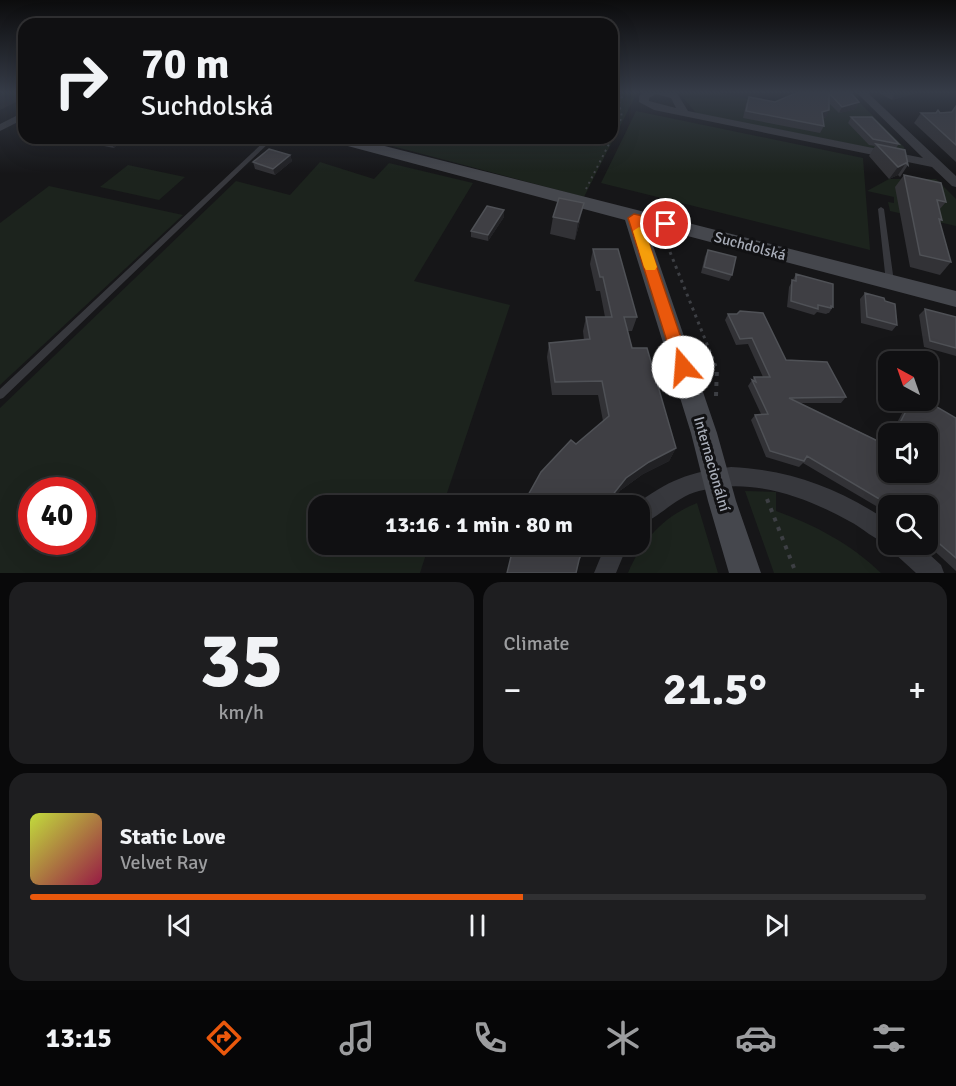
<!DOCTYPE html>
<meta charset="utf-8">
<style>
body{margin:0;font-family:Signika,sans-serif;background:#1e1e20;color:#f1f3f6;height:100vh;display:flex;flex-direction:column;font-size:22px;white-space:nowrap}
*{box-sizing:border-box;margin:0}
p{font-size:20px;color:#9c9d9f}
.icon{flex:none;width:33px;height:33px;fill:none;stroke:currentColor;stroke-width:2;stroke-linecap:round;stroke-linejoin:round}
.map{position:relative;height:573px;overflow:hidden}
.side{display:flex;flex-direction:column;gap:9px;padding:9px;background:#09090a;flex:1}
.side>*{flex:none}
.banner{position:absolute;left:18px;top:18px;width:600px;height:126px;border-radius:18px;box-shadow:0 6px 24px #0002,0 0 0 2px #303032;background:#101012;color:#f1f3f6;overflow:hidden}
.needle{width:39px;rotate:320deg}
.buttons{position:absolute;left:878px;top:351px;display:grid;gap:12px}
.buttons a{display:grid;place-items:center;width:60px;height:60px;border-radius:12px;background:#101012;box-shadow:0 6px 24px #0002,0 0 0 2px #303032;font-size:30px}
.speed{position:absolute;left:18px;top:477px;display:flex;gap:12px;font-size:30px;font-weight:700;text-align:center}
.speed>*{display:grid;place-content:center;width:78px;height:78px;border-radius:50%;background:#101012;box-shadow:0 6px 24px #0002,0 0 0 2px #303032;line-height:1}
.speed .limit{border:9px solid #d22;background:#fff;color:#111}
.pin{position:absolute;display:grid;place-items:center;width:51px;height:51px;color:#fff;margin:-26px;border:3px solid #fff;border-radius:50%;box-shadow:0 2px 6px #0007}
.me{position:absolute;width:66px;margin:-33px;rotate:342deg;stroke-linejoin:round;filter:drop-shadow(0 0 4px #0008)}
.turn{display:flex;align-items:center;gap:21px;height:126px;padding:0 24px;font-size:27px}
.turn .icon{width:78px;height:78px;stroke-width:2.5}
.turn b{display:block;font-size:42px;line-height:51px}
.big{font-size:45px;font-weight:700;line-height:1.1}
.side .widget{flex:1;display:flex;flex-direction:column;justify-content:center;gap:9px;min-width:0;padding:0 21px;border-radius:18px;background:#1e1e20}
.side .dial{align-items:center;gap:0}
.dial b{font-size:78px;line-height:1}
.song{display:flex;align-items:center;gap:18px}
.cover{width:72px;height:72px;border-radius:9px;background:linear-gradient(135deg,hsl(70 70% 55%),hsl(340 70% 35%))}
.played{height:6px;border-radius:3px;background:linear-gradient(90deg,#ea580c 55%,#303032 55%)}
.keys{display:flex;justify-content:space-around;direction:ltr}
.heat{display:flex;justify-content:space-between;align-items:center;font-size:33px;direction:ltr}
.side .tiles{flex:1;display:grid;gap:9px;grid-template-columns:1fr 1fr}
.widget:last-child{grid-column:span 2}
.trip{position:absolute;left:308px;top:495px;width:342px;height:60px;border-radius:18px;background:#101012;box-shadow:0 6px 24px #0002,0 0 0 2px #303032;font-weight:700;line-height:60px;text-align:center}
.menu{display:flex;height:96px;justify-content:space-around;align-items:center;background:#060607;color:#9c9d9f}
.menu .icon{width:42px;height:42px}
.menu .active{color:#ea580c}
.menu b{font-size:27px;color:#f1f3f6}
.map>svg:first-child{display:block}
</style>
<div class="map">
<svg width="956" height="573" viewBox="0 0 956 573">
<rect width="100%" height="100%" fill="#161618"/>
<path fill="#1c231d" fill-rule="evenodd" d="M612,93H637L584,197L362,138H612Z
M679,93H719L820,113L824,93H850L904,147L906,152L900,154L696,113Z
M636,111L863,158L870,250L601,183Z
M320,162L374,179L389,163L473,183L414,281L510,305L443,505L318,506V544L429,545L420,573H0V408L236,181L290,195ZM82,490V542H32V490Z
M128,165L185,177L159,200L100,187Z
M889,179H936L956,199V226L890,211L888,202L894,203V197L867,191Z
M49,186L183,215L0,385V223Z
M745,491L776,492V511C815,525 851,544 881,573H774Z
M697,503L718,573H628C642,540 664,516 697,503Z"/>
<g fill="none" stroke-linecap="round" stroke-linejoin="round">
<path stroke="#3d3f44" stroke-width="2" stroke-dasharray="2 4" stroke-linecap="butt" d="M612,107L622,112
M612,137L622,117L619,103L624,93
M586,189L612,138"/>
<path stroke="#3d3f44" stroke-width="3" stroke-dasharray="3 4.5" stroke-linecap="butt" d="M670,252L717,369"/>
<path stroke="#3d3f44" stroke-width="4" stroke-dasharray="4 6" stroke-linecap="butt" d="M716,396L717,367
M767,499L796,573"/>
<path fill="#37383d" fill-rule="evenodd" d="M268,138H274L3,398L0,399V389Z
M881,207L884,209L894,282L890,285L886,282L878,209Z"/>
<path fill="#37383d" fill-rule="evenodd" d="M677,93L688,111L923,158L857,93H868L956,176V187L952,186L932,167L654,110L639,102V96L642,93ZM656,94L671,98L676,108L649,101V98Z
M24,112V119L0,131V124Z
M731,467C791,470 838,488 888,521L889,544C874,540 863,528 849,521C804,496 751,477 699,491C675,497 661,517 639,525V506H634C668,480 689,472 731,467Z
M606,544H628L616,573H594Z
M890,544H918L941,565L944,573H916L893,552Z"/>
<path fill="#45474d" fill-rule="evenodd" d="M326,138H353L956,291V307L646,225L717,433L736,501L761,573H729L708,501L691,433L625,220L329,141Z"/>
</g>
<path fill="#323236" d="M796,93H851L856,109L839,113L829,103L826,117L823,118L824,126L820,133L743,118L746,104L749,97L775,102Z
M879,93H916L892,100Z
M956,105V162L914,123L921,113L951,112Z
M851,117L899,144L896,148L908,165L900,177L898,175L889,179L869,156L875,146L869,145L848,123Z
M64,138H123L114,148Z
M290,155L292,161L275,175L255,169L253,162Z
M904,175L946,202L939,210L942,220L940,222L951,262L940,275L910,267L895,187Z
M504,210V217L488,241L471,237V231Z
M553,217L580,221L575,240L550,234Z
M593,249L637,317L632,331H627L632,348L676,448L669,461L643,474L621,490L576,444L603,421L598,395H552L547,357L549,343L584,340L583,331L586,317H605L600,291H596L590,264Z
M708,250L732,275L729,281L701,273L705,256Z
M796,274L833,307L829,313H828L826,314L817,312L814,315L787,307L789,287Z
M865,293L885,301L897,325L892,331L861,323L860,299Z
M925,309L956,317V356L924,347L919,315Z
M728,314L786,360L846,397L841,403H800L885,444L888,438V472L927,434H891L909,400H925L956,418V571L927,544V506H888V513L803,463L799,467L766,457L751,420L755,415L761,414L748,386L754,377H763L748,344L736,345L725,320Z"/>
<path fill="#212124" d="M3,93H24V98L0,110V95Z
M895,93H916L892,100Z
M859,102L856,109L839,113L842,107Z
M829,110L826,117L819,119L822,112Z
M108,138H123L114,148Z
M290,155L292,161L275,175L273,169Z
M906,163L898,175L889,179L898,167Z
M584,203L580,221L575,240L578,222Z
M504,210V217L488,241V235Z
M676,448L669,461L643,474L621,490L608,506H604L626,478L649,462Z"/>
<path fill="#3f3f44" stroke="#4f5156" stroke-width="1.5" d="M796,93H829V110L822,112L824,126L746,111L749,97L775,102Z
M829,93H851L859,102L842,107Z
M956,106V145L921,113H936L938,110L940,113L952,112Z
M851,117H872L899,144L873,139Z
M876,144L905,150L908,165L906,163L898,167Z
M269,149L290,155L273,169L253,162Z
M904,175L941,183L946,202L937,200L942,220L939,219L951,262L920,255Z
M559,198L584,203L578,222L553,217Z
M487,206L504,210L488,235L471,231Z
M593,249H618L637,317H624L632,348H647L676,448L649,462L626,478L604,506H522L541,472L571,440L576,444L609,416L602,381L555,382L549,343L590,339L586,317H612L603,277H600Z
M708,250L736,257L732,275L704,267Z
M796,274L833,284V307L831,306V308L818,305V309L791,301L792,280L796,281Z
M865,293L884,298L885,301L895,304L897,325L867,317Z
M925,309L956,317V348L930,341Z
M740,311L763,313L786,360L827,362L846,397L789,398L888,446V445V472H927V434H894L912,400H925L956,418V558L927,533V506H891L807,456L804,461L770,451L755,415L768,414L752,380L756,382L754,377H770L752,338L740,339L728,314H737Z
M514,544H585L579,560L576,573H507Z"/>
<linearGradient id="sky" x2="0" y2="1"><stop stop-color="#0c0c0d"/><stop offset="0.53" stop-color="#363c48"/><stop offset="1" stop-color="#363c48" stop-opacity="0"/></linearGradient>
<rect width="956" height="174" fill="url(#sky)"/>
<path fill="#ea580c" stroke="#983908" stroke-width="1.5" d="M634,214L670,222L672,224L666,228L642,223L691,367L688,372L683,374L677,372L675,367L628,218Z"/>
<path fill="#f59e0b" d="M639,227L645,231L657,267L655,270H646L644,267L633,231Z"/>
<g text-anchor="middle" stroke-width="6" stroke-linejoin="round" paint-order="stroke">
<g font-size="15" fill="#a8adb8" stroke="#111113">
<text transform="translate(750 246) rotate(15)" y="5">Suchdolská</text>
<text transform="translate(712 464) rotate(74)" y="5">Internacionální</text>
</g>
</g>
</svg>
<div class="buttons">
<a><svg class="needle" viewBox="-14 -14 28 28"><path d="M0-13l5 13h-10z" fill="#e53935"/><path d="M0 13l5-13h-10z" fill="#9c9d9f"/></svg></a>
<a><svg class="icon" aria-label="sound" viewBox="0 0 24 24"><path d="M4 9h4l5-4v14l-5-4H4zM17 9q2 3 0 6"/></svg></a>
<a><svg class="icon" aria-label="search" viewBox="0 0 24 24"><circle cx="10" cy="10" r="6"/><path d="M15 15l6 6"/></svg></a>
</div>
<div class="speed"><div class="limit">40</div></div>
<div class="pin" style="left:666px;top:224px;background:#d93025"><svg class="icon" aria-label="arrive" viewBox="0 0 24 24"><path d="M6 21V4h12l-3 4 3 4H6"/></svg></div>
<svg class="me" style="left:683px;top:367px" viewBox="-20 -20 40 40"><circle r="19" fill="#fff"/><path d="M0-13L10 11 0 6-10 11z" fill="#ea580c"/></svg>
<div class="trip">13:16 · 1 min · 80 m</div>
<div class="banner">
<div class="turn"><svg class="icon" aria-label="right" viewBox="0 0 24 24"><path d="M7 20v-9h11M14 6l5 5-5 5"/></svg><div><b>70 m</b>Suchdolská</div></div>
</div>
</div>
<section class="side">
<div class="tiles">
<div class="widget dial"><b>35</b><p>km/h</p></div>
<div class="widget"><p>Climate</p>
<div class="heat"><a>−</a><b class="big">21.5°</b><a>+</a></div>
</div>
<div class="widget">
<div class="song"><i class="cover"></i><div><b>Static Love</b><p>Velvet Ray</p></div></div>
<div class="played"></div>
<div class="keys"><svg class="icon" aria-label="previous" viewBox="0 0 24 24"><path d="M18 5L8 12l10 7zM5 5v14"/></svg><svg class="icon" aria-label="pause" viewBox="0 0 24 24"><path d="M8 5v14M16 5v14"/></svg><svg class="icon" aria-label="next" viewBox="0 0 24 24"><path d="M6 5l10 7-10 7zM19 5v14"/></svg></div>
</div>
</div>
</section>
<nav class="menu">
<b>13:15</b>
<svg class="icon active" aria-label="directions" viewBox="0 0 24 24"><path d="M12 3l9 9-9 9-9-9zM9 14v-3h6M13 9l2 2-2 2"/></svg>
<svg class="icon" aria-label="music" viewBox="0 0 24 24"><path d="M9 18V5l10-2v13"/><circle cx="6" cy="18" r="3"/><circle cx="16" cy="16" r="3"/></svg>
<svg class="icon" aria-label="phone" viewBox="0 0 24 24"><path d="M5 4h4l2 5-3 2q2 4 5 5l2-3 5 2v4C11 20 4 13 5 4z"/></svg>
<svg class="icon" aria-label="climate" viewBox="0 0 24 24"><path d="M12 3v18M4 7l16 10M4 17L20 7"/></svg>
<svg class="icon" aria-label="car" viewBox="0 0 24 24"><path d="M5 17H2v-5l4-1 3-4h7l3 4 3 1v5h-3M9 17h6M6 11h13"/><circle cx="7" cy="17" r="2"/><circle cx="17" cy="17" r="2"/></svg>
<svg class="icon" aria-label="filters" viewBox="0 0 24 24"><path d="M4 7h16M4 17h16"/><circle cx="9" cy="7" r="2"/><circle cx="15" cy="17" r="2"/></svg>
</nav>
